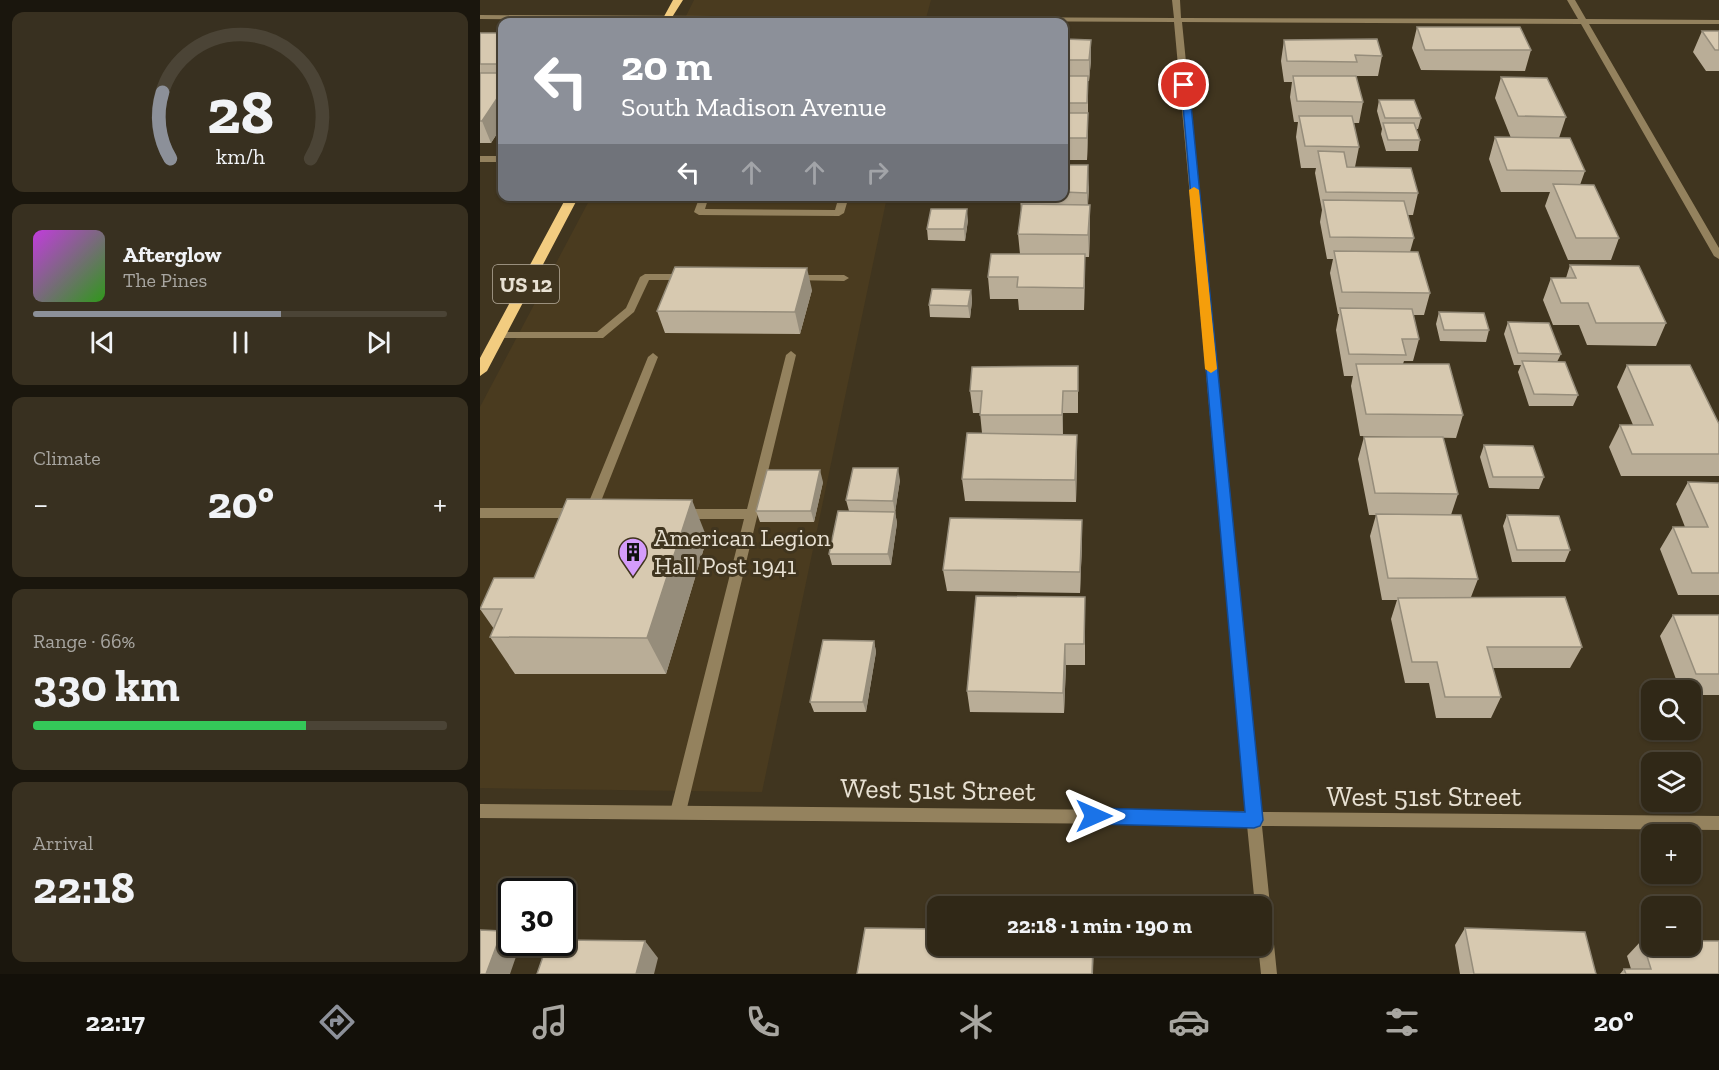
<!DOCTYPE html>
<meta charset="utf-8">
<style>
body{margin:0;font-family:"Zilla Slab",serif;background:#383020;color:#f1f3f6;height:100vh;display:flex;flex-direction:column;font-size:22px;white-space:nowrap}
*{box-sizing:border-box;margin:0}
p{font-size:20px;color:#a8a6a1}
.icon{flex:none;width:33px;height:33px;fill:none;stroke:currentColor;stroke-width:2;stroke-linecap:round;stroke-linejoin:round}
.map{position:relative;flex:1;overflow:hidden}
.panel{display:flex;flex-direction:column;gap:12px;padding:12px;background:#1a160d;width:480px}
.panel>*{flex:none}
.banner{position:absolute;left:18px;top:18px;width:570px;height:183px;border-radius:12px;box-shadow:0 2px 4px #0004,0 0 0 2px #4b4436;background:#8c9099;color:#fff;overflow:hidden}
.fabs{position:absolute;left:1161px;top:680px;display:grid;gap:12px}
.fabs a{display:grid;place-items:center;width:60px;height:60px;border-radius:12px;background:#302817;box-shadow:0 2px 4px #0004,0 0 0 2px #4b4436;font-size:30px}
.speed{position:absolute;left:18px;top:878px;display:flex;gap:12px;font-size:30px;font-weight:700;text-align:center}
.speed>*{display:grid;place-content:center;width:78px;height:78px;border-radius:50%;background:#302817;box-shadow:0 2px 4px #0004,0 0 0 2px #4b4436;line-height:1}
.speed .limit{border:3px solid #111;border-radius:9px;background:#fff;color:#111}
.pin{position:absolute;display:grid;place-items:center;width:51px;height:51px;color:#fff;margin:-26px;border:3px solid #fff;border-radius:50%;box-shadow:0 2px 6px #0007}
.me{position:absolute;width:66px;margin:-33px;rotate:90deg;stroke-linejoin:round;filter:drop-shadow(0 0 4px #0008)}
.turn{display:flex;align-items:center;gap:21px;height:126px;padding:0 24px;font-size:27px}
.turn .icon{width:78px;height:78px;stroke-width:2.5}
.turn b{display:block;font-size:42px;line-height:51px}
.lanes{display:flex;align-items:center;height:57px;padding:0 24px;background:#0003;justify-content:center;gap:30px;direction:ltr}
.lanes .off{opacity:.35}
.big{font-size:45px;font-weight:700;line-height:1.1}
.panel .tile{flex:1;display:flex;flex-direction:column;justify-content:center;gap:9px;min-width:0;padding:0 21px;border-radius:12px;background:#383020}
.panel .dial{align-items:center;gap:0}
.dial svg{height:156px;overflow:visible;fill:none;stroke:#4b4436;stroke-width:7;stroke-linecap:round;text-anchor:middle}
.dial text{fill:#f1f3f6;stroke:none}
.song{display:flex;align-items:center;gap:18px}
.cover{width:72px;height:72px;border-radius:9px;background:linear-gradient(135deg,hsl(290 70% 55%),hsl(110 70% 35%))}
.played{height:6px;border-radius:3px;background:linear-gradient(90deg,#8c9099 60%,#4b4436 60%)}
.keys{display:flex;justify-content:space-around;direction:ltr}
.heat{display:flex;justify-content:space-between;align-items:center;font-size:33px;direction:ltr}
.charge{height:9px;border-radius:4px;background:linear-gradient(90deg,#34c759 66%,#4b4436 0)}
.trip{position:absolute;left:447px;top:896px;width:345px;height:60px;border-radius:12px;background:#302817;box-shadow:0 2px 4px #0004,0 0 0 2px #4b4436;font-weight:700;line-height:60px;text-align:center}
.dock{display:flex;height:96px;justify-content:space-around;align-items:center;background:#131009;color:#a8a6a1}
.dock .icon{width:42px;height:42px}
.dock .on{color:#8c9099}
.dock b{font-size:27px;color:#f1f3f6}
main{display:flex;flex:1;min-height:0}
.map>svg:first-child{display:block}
</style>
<main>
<section class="panel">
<div class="tile dial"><svg viewBox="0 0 100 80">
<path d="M14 69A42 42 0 1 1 86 69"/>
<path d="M14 69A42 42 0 0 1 10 35" stroke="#8c9099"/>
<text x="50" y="56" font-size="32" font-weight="700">28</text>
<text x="50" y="72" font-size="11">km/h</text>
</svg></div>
<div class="tile">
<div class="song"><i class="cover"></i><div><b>Afterglow</b><p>The Pines</p></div></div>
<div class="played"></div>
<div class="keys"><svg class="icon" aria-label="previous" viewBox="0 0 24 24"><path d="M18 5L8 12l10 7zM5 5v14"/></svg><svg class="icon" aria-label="pause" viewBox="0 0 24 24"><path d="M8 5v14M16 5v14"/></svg><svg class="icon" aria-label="next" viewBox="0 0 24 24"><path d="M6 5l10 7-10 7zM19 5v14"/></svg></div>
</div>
<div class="tile"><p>Climate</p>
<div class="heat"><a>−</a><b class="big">20°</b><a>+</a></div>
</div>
<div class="tile"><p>Range · 66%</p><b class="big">330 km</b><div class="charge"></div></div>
<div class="tile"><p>Arrival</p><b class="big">22:18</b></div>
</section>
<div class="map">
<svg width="1239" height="974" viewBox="0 0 1239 974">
<rect width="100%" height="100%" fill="#40351f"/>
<path fill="#4a3b1f" d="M214,0H451L445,22H203Z
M111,197H407L282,792L0,788V407Z"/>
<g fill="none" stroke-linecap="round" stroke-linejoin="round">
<path fill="#94825e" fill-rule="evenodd" d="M0,156H22V162H0Z
M220,196H229L225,209L355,210L359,196H369L364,213L359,216L219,215L214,212Z
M165,274H207L212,277L207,280H169L154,312L123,338H19L14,335L19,332H117L146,308L160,277Z
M314,275H364L369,278L364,281L310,280L309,278Z
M311,351L316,355L206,812L203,817L198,819L193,817L190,812L264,519H203L199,517L197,514L199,511L203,509H267L306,355Z
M173,353L178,357L116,514L114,517H106L104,514L168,357Z
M0,508H95L99,510L101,513L99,516L95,518H0Z"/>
<path fill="#94825e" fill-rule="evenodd" d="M692,0H700L701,18L1098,19L1087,0H1095L1106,19L1239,20V24H1109L1239,248V259L1234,256L1101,24L702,22L781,812L1239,816V830L782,826L797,974H781L778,945H782V906H775L767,825L0,818V804L766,811L694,22L0,19V15L694,18Z"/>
<path fill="#f2cc80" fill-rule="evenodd" d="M193,0H203L189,22H181Z
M87,196H99L7,371L0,376V358Z"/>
</g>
<path fill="#b9ad97" d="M937,27L1051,50L1045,71L941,70L932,48Z
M1222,31H1239V71H1226L1213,52Z
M0,33H22V126L11,143H0Z
M584,39L611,40V60L609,81H608V135L607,160H584Z
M804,40L902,56L898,76H876L883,102L879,123H873L879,147L875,167L938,193L933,215H927L934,238L930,252L950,293L944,315H933L939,339L933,361H924L923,364L983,415L976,438L880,436L871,386L873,376H864L856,330L859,314H858L850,273L853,259H847L840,222L842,210L835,173L836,168H821L816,137L818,122H814L810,97L812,82H804L801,61Z
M1021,77L1086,117L1079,138L1105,171L1100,185L1139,238L1131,260H1088L1065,206L1070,192H1021L1009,159L1015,137L1031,138L1015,98Z
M899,100L941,118L938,129H936L940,140L938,151H906L901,134L902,129L897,111Z
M584,165L609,187L608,205L610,227L609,257H605L604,310H539L538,299H510L508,277L540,254L538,234L541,211L540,196H584Z
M488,220L485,241L448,240L447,229Z
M1090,265L1186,323L1176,346L1107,345L1099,325H1073L1063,300L1071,278H1086Z
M332,290L320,334L185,333L177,311Z
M491,290L492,301L490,318L450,317L449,305Z
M959,312L1009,330L1006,342L960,341L956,324Z
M1028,322L1081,354L1077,362L1098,395L1093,406H1049L1038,372L1041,365H1034L1024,334Z
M1147,365L1239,424V476H1141L1129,447L1140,425H1153L1137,387Z
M598,366V413H583V434L597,457L596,502L485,501L482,479L502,433L500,413H493L490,391Z
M884,437L978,494L971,515L998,579L991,597L1102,647L1090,668H1012L1021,697L1011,718H956L949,683H925L911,619L917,600H902L890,536L896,515H889L878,459Z
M1004,445L1064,477L1059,489L1009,488L1000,457Z
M420,480L415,512L417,523L411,565H352L349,554L369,511L366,500Z
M343,482L334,522H280L276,511Z
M1208,482L1239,483V595H1198L1180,549L1193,527H1205L1196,504Z
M1027,515L1090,550L1085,562H1032L1023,526Z
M602,520V542L600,593L467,591L463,570Z
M227,538L186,674H35L10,637L14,629L0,609L54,578Z
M605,597V665H586L584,713L490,712L487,691Z
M1193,615H1239V695H1210V690H1200L1180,636Z
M394,641L396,652L386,712H334L330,702Z
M985,928L1116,974H980L975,945Z
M1162,940L1239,974H1140L1144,969H1151L1147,956Z"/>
<path fill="#968d7b" d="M611,40V60L609,81V60Z
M22,91V126L11,143L2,121Z
M608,113V135L607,160V138Z
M608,165L609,187L607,214V193Z
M610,205V227L609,257L608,235Z
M487,209L488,220L485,241L484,229Z
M605,254V277L604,310V288Z
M327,268L332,290L320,334L315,312Z
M491,290L492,301L490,318L488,306Z
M583,391V437L582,415Z
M597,435V457L596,502L595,480Z
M418,468L420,480L415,513L413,501Z
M340,470L343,482L334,522L331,511Z
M212,500L227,538L186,674L167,638Z
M415,512L417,523L411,565L408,554Z
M602,520V542L600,593V572Z
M394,641L396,652L386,712L383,702Z
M585,644L586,665L584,713L583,693Z
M22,931L32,940V942H34L39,948L30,974H6Z
M165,941L178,958L174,974H156Z
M613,945H614L613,974H612Z"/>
<path fill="#d7c9b0" stroke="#968d7b" stroke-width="1.5" d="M937,27H1040L1051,50H945Z
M1222,31H1239V50H1235Z
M0,33H22V64H0Z
M584,39L611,40L609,60H584Z
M897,39L902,56L875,55L877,62L807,61L804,40Z
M0,73H22V91L2,121H0Z
M584,76H608L607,103H584Z
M813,76H876L883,102L817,101Z
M1021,77L1067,78L1086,117L1038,116Z
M899,100H934L941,118H905Z
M584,113H608L607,138H584Z
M819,116H872L879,147L825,146Z
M903,123H934L940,140H908Z
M1015,137L1090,138L1105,171L1027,170Z
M838,151L864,152L867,167L931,168L938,193L846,192Z
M584,165H608L607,193L584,192Z
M1073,184L1114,185L1139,238H1096Z
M843,200L924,201L934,238L850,237Z
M542,204L610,205L608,235L538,234Z
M451,209H487L484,229H447Z
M854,251L938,252L950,293L862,292Z
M511,254H605L604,288L537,287L538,277H508Z
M1090,265L1159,266L1186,323H1116L1108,303H1081L1071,278H1096Z
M195,267L327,268L315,312L177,311Z
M452,289L491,290L488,306L449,305Z
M860,308L932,309L939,339H922L926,355L869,354Z
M959,312L1004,313L1009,330H964Z
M1028,322L1069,323L1081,354L1038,353Z
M1042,361L1085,362L1098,395L1054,394Z
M876,364H969L983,415L886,414Z
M1147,365H1210L1239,424V454H1152L1140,425H1173Z
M598,366V391H583L582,415H500L502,391H490L492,367Z
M487,433L597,435L595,480L482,479Z
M884,437H963L978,494L895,493Z
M1004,445L1053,446L1064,477H1013Z
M373,468H418L413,501L366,500Z
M287,470H340L331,511H276Z
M1208,482L1239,483V573H1212L1193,527H1228Z
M87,499L212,500L167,638L10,637L22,609H0L14,578H54Z
M358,511L415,512L408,554H349Z
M896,514L981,515L998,579L908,578Z
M1027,515L1079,516L1090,550H1037Z
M470,518L602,520L600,572L463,570Z
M496,596L605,597L604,644H585L583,693L487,691Z
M1085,597L1102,647H1007L1021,697H965L957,662H932L918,598Z
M1193,615H1239V674H1216Z
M343,640L394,641L383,702H330Z
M385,928L458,929V945H613L612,974H377Z
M985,928L1105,932L1116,974H994Z
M0,930L22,931L6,974H0Z
M82,940L165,941L156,974H57L68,942H82Z
M1162,940H1172V945H1210V941H1239V974H1146L1144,969H1171Z"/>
<path fill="#1a73e8" stroke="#114b97" stroke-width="1.5" d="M701,83L709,85L783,820L780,826L774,828L614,824L608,822L606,816L608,811L614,808L765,812Z"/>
<path fill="#f59e0b" d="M714,187L719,190L737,369L731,373L725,369L709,190Z"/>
<defs>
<g id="building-pin" transform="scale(1.5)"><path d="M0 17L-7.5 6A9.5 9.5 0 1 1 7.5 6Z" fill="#d49cfb" stroke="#40351f"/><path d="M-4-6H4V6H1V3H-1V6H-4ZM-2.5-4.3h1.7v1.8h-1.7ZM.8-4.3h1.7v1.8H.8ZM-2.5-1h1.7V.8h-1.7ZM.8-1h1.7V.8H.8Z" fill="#111"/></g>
</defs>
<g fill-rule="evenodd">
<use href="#building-pin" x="153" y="552"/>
</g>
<g text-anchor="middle" stroke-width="6" stroke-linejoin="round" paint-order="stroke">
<rect fill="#40351f" stroke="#b6ad9d" stroke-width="1.5" x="13" y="265" width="66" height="38" rx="4.5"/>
<g font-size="22" font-weight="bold" fill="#e8e1d3">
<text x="46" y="292">US 12</text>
</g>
<g font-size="24" fill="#e8e1d3" stroke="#40351f" text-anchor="start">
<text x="174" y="546">American Legion<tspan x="174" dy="28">Hall Post 1941</tspan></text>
</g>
<g font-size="28" fill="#e8e1d3" stroke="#40351f">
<text transform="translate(458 789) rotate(1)" y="10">West 51st Street</text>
<text x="944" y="806">West 51st Street</text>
</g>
</g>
</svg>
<div class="fabs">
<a><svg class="icon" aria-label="search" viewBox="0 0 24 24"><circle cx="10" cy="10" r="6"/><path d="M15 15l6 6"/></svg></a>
<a><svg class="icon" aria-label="layers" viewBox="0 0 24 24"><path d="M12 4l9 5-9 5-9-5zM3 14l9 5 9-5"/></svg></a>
<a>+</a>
<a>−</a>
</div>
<div class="speed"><div class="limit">30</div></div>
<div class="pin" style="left:704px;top:85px;background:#d93025"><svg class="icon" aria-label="arrive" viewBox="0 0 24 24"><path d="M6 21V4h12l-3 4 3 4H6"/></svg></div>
<svg class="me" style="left:614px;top:816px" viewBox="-20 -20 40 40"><path d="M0-17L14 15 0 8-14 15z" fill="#1a73e8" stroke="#fff" stroke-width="4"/></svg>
<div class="trip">22:18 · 1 min · 190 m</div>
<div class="banner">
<div class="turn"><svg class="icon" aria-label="left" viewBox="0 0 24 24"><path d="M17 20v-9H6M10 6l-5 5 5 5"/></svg><div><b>20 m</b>South Madison Avenue</div></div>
<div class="lanes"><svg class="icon" aria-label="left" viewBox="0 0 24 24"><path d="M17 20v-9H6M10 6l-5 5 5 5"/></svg><svg class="icon off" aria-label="ahead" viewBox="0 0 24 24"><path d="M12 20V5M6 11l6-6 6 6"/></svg><svg class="icon off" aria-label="ahead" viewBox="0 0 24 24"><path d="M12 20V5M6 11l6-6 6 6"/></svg><svg class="icon off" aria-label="right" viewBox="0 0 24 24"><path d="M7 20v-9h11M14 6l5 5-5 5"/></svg></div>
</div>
</div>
</main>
<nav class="dock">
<b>22:17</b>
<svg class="icon on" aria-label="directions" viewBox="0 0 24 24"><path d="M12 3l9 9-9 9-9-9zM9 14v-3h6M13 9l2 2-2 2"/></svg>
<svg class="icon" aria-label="music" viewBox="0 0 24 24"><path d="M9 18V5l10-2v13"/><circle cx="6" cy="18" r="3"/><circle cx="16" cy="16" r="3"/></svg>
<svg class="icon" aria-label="phone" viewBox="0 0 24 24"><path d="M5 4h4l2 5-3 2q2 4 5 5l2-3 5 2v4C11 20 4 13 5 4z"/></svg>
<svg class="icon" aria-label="climate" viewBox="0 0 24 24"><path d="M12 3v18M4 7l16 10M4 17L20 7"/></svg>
<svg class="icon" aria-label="car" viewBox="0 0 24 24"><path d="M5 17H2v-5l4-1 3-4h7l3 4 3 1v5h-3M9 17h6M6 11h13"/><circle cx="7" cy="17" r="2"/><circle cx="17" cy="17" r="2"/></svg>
<svg class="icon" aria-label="filters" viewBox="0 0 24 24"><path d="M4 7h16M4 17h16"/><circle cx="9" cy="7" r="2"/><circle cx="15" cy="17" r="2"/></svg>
<b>20°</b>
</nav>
